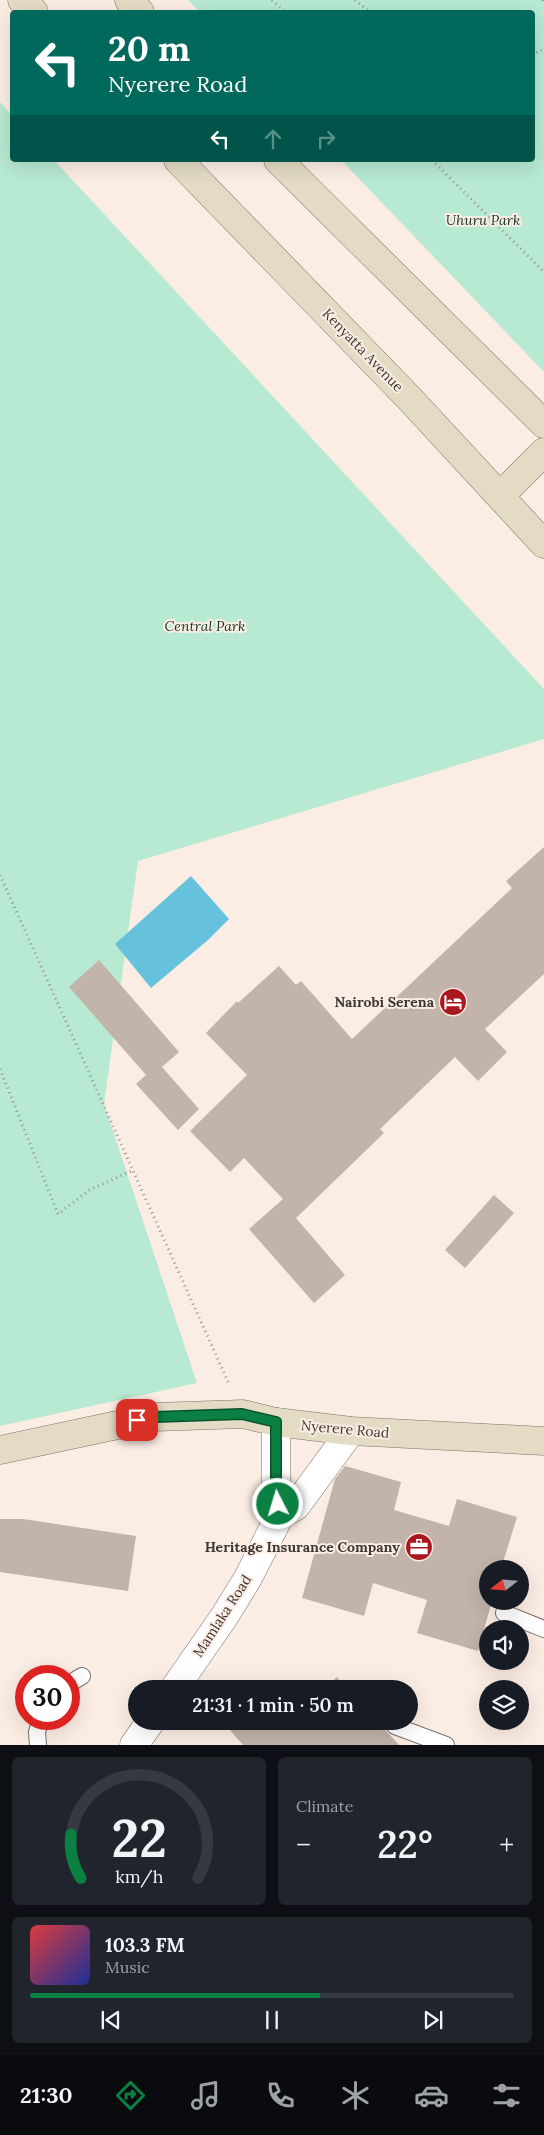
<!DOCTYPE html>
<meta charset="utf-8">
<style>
body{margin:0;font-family:Lora,serif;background:#20242c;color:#f1f3f6;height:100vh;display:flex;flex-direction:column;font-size:19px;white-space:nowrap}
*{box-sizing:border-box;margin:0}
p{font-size:16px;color:#9ea1a6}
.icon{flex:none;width:28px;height:28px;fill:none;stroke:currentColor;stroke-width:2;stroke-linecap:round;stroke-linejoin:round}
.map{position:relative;height:1745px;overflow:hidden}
.drawer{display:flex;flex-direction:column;gap:12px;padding:12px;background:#0d0f14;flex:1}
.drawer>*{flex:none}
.top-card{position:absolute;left:10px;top:10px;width:525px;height:152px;border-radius:5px;box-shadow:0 5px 20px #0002;background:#00695c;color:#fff;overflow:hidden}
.needle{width:32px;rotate:253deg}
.buttons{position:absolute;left:479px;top:1560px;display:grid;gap:10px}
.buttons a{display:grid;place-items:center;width:50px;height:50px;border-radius:50%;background:#171b24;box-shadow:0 5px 20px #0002;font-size:25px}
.speed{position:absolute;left:15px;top:1665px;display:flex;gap:10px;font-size:25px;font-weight:700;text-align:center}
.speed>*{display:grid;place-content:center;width:65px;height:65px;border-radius:50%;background:#171b24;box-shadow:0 5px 20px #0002;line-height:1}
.speed .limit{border:8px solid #d22;background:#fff;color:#111}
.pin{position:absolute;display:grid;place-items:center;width:42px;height:42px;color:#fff;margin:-21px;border-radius:10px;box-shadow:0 2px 8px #0006}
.me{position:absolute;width:55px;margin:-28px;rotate:355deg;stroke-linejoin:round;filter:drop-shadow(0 0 4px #0008)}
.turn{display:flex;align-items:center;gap:18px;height:105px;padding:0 15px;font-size:22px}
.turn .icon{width:65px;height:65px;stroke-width:2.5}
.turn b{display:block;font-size:35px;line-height:42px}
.lanes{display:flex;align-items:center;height:48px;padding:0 15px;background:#0003;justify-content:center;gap:25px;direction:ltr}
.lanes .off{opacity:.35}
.big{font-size:38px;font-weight:600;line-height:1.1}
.drawer .tile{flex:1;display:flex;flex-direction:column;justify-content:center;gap:8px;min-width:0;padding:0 18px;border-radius:8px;background:#20242c}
.drawer .dial{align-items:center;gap:0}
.dial svg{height:130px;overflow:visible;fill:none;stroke:#363941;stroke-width:7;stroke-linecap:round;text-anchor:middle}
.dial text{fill:#f1f3f6;stroke:none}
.song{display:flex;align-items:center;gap:15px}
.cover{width:60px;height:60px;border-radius:8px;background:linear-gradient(135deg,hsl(0 70% 55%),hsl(230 70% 35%))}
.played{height:5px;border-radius:2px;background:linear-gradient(90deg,#0b8043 60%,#363941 60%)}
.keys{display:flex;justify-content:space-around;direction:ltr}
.heat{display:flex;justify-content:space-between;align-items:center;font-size:28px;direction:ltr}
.drawer .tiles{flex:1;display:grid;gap:12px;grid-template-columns:1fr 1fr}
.tile:last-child{grid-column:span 2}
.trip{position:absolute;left:128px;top:1680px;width:290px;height:50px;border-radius:25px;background:#171b24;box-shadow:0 5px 20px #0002;font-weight:600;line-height:50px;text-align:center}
.menu{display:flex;height:80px;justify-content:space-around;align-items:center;background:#090b0e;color:#9ea1a6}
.menu .icon{width:35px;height:35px}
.menu .selected{color:#0b8043}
.menu b{font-size:22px;color:#f1f3f6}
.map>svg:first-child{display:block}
</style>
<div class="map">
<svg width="544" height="1745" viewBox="0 0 544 1745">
<rect width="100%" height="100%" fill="#fcede4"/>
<path fill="#b8e9d2" d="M188,0H544V372L341,160H532V12H200Z
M0,102L12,115V160H54L544,689V739L138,861L104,1104L197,1383L0,1426Z"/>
<path fill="#66c1dd" d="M191,876L229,919L208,940L151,988L115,944Z"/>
<path fill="#c2b3ab" d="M544,847V974L485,1029L507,1052L478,1081L455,1057L380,1129L384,1133L296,1218L345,1275L314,1303L249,1229L283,1199L244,1158L230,1172L190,1131L247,1075L206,1033L237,1001L238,1003L279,966L296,985L301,981L352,1039L512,888L506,881Z
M99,960L179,1052L162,1067L199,1109L178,1130L136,1084L146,1075L69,987Z
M494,1195L514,1213L465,1268L445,1250Z
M345,1466L401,1482L394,1510L449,1526L457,1499L517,1517L501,1569H488V1601H492L478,1651L417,1633L427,1600L373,1583L364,1616L302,1598L335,1479Z
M0,1519H23L136,1536L128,1591L0,1572Z
M337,1677L347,1689H324Z
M264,1680L272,1689H254Z
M222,1721H377L399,1745H243Z"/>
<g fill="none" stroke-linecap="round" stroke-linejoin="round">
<g stroke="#7e7069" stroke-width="18">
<path id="lane" d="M504,1613L544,1629
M69,1684L82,1676
M395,1726L446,1745
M38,1745L37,1732L41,1719"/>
</g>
<g stroke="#7e7069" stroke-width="29">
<path id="street" d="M276,1422V1494L280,1515
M174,1689L224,1617L248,1578L280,1515L296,1506L351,1431
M134,1745L151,1721"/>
</g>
<g stroke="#7e7069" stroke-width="29">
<path id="secondary" d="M22,0L34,12
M129,0L140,12
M178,160L409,398L544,544
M278,160L544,424
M500,496L544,452
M0,1450L155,1417L243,1414L276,1422L351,1431L544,1441"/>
</g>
<path stroke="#9c928c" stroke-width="3" stroke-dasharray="1 4" stroke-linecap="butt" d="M272,0L285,12
M355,0L370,12
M543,0L544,3
M532,55L544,49
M432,160L544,272
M0,875L229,1384
M0,1069L58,1214L91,1189L134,1170"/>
<use href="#lane" stroke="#fff" stroke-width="16"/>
<use href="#street" stroke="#fff" stroke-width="28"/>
<use href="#secondary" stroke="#e3dbc4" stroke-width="28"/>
</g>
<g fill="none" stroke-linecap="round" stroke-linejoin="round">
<g stroke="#07532c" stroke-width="12">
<path id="route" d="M137,1420L155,1417L242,1414L276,1422V1494L278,1504"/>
</g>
<use href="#route" stroke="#0b8043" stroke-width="9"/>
</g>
<defs>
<g id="hotel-disc" transform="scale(1.4375)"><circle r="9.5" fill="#ab171f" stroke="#fcede4"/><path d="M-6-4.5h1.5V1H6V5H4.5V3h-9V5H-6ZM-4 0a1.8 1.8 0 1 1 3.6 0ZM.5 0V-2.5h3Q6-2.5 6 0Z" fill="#fff"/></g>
<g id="office-disc" transform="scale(1.4375)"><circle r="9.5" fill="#ab171f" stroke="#fcede4"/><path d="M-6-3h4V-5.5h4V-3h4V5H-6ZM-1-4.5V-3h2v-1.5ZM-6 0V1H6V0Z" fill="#fff"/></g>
</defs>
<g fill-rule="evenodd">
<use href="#hotel-disc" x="453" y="1002"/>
<use href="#office-disc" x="419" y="1547"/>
</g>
<g text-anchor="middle" stroke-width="4" stroke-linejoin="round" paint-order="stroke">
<g font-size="14" font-style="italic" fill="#123729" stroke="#fcede4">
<text x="483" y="225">Uhuru Park</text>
<text x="205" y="631">Central Park</text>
</g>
<g font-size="14" fill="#3d3734" stroke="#fcede4">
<text transform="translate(363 350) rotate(46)" y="5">Kenyatta Avenue</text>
<text transform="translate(345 1429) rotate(5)" y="5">Nyerere Road</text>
<text transform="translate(222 1616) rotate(-57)" y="5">Mamlaka Road</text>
</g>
<g font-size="14" font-weight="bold" fill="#3d3734" stroke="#fcede4" text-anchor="end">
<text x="434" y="1007">Nairobi Serena</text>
<text x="400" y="1552">Heritage Insurance Company</text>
</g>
</g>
</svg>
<div class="buttons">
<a><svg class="needle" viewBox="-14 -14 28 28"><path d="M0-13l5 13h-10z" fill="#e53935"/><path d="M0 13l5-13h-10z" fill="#9ea1a6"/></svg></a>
<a><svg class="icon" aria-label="sound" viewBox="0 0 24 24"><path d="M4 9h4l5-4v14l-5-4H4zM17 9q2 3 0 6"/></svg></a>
<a><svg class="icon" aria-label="layers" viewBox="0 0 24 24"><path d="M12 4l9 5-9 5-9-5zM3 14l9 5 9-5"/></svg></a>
</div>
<div class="speed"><div class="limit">30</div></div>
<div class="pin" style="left:137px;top:1420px;background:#d93025"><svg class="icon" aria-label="arrive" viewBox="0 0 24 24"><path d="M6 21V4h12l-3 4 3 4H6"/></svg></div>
<svg class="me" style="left:278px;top:1504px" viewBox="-20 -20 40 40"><circle r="17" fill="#0b8043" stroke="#fff" stroke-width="3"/><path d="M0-11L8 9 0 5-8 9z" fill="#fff"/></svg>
<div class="trip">21:31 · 1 min · 50 m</div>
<div class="top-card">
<div class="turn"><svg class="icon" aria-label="left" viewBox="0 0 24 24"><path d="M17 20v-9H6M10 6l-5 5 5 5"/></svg><div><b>20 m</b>Nyerere Road</div></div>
<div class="lanes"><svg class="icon" aria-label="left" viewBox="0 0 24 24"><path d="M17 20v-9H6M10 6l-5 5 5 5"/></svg><svg class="icon off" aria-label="ahead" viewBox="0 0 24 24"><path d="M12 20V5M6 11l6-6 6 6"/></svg><svg class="icon off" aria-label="right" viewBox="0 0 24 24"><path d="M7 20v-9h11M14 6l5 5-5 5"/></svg></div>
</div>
</div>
<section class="drawer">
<div class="tiles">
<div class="tile dial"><svg viewBox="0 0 100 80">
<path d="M14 69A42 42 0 1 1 86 69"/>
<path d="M14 69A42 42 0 0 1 8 42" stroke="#0b8043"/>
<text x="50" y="56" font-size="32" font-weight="700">22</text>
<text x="50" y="72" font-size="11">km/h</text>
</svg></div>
<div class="tile"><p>Climate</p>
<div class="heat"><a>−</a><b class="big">22°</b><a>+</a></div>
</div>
<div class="tile">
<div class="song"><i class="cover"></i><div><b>103.3 FM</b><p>Music</p></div></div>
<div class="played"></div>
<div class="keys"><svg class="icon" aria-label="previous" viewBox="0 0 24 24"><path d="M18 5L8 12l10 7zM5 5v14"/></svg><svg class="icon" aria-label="pause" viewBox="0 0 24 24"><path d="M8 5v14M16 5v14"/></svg><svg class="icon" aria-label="next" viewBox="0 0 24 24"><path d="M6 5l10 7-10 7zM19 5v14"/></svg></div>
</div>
</div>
</section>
<nav class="menu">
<b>21:30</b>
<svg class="icon selected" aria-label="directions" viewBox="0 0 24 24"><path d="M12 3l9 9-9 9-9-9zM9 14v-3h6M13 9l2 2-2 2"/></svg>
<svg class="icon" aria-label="music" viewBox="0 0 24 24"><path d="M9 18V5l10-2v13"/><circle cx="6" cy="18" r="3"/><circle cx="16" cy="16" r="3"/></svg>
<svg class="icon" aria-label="phone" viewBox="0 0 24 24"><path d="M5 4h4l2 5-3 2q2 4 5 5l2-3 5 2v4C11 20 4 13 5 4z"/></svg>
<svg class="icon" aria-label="climate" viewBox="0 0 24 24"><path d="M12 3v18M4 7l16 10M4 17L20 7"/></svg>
<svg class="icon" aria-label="car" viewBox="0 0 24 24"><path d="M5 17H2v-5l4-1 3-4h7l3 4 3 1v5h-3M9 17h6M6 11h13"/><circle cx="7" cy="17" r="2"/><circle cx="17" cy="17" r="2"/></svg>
<svg class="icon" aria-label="filters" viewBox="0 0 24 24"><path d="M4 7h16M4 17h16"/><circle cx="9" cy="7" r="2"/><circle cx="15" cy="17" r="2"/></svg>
</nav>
